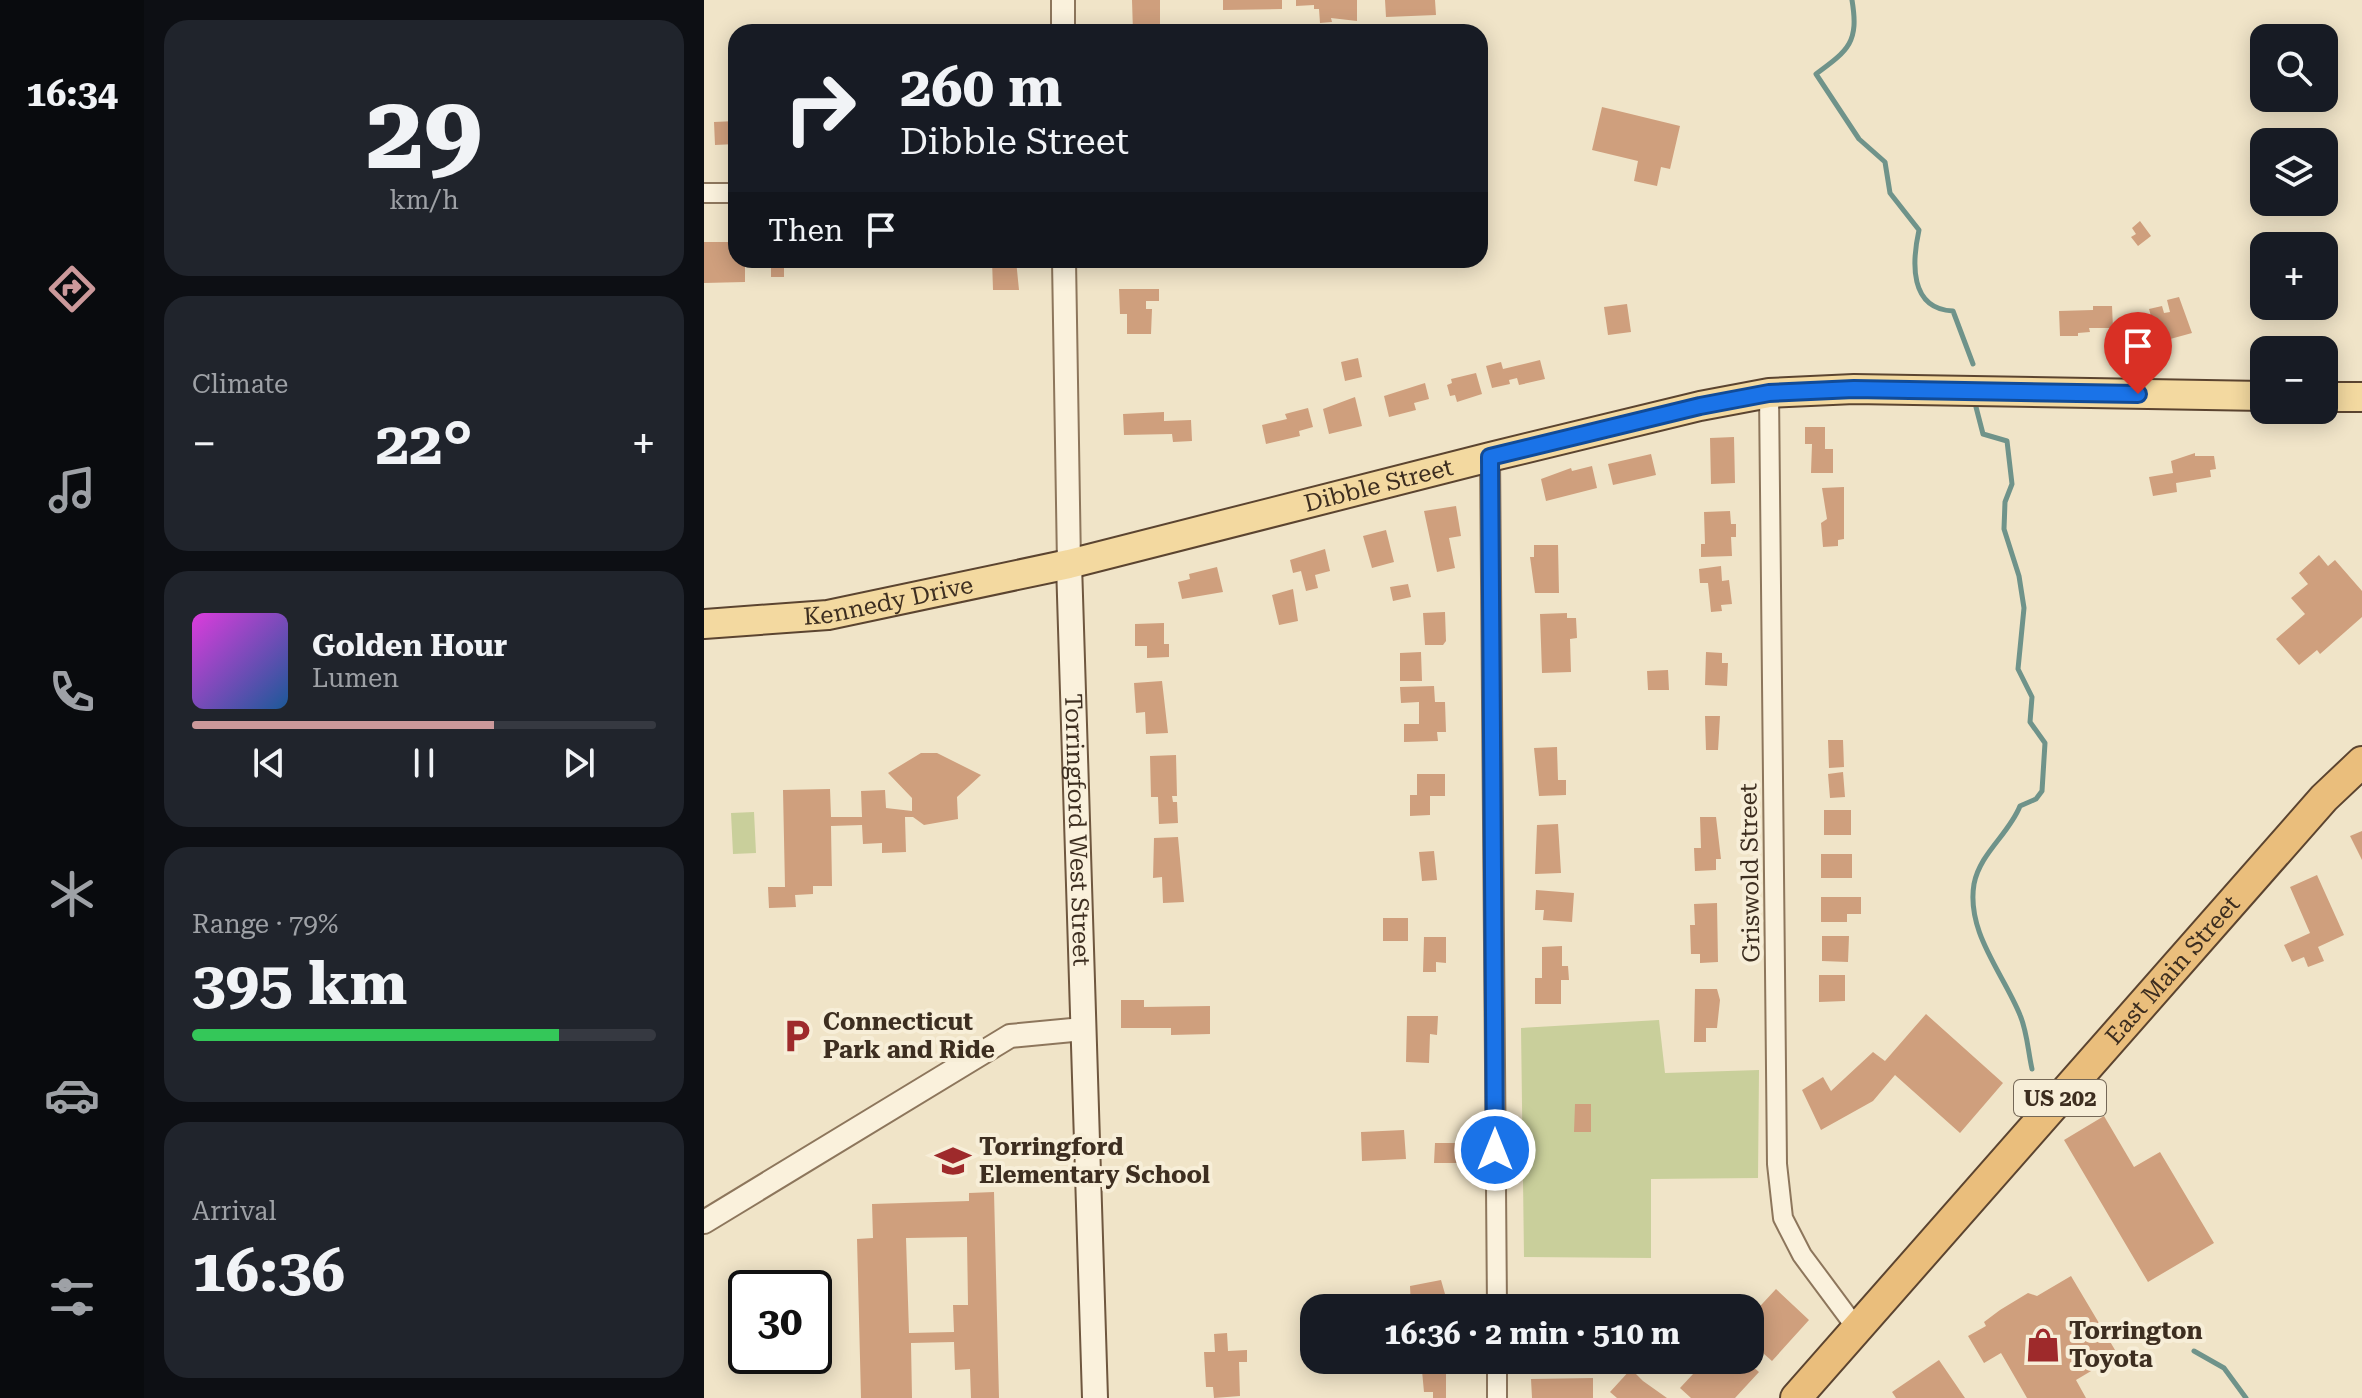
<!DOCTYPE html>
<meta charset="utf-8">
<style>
body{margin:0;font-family:"Roboto Serif",serif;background:#20242c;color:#f1f3f6;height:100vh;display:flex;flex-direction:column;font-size:30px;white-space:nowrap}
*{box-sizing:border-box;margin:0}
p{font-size:26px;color:#9ea1a6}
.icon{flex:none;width:44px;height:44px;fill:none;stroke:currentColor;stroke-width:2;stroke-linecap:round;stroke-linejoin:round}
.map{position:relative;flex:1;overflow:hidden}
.details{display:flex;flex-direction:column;gap:20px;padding:20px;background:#0d0f14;width:560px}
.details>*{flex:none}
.guide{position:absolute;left:24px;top:24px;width:760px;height:244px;border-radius:24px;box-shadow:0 4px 20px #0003;background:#171b24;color:#f1f3f6;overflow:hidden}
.buttons{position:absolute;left:1546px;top:24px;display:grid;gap:16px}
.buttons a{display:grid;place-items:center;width:88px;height:88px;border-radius:16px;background:#171b24;box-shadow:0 4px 20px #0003;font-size:40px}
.speed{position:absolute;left:24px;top:1270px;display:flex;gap:16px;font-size:40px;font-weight:700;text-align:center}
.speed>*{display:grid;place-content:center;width:104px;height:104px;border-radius:50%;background:#171b24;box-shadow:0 4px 20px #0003;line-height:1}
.speed .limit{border:4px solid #111;border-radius:12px;background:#fff;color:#111}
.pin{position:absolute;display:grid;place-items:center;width:68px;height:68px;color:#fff;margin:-82px -34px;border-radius:50% 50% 50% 0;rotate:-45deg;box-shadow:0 0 8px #0007}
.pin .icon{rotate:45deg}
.me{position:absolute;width:88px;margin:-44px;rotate:0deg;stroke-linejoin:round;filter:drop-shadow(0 0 6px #0008)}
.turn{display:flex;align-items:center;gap:28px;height:168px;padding:0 40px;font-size:36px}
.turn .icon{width:104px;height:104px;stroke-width:2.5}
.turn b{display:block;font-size:56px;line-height:68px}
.then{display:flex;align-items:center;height:76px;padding:0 40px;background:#0003;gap:16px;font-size:30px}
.big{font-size:60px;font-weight:700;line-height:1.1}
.details .widget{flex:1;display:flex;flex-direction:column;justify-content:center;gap:12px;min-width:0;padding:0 28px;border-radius:24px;background:#20242c}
.details .dial{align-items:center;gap:0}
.dial b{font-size:104px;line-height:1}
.song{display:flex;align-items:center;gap:24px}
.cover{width:96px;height:96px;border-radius:12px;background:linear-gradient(135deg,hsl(300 70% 55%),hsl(210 70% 35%))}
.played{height:8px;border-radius:4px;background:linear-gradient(90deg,#cc999b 65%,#363941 65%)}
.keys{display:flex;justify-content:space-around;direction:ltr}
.heat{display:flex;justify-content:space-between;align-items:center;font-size:44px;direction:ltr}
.charge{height:12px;border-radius:6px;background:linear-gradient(90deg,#34c759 79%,#363941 0)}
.trip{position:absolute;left:596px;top:1294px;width:464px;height:80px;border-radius:24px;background:#171b24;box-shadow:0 4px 20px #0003;font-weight:700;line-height:80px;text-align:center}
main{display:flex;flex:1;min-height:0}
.tabs{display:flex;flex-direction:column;width:144px;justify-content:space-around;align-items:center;background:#090b0e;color:#9ea1a6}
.tabs .icon{width:56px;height:56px}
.tabs .active{color:#cc999b}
.tabs b{font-size:36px;color:#f1f3f6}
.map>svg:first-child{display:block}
</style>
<main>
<nav class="tabs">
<b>16:34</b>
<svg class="icon active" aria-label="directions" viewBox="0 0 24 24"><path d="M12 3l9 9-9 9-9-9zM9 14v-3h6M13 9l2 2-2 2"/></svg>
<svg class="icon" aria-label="music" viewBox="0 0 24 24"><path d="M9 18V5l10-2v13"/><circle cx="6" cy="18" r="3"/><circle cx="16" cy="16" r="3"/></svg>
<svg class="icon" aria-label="phone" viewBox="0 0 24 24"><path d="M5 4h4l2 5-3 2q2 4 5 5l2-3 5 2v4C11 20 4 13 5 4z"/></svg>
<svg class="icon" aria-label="climate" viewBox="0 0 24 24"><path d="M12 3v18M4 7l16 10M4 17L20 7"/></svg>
<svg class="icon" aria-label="car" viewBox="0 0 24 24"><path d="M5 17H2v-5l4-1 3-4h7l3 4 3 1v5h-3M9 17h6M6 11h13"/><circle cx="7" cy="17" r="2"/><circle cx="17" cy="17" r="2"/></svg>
<svg class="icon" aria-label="filters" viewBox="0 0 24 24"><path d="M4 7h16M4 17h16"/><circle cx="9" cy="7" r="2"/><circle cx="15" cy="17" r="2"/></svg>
</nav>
<section class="details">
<div class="widget dial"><b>29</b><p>km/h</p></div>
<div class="widget"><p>Climate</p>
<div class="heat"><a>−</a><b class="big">22°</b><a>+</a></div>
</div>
<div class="widget">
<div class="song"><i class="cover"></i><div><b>Golden Hour</b><p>Lumen</p></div></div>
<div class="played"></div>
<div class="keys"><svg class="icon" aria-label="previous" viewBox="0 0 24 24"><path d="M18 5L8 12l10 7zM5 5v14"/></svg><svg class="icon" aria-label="pause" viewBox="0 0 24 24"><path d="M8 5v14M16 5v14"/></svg><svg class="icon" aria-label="next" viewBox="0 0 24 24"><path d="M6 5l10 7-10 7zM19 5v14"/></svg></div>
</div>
<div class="widget"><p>Range · 79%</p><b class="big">395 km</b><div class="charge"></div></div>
<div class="widget"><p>Arrival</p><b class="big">16:36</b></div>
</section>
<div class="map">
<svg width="1658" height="1398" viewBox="0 0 1658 1398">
<rect width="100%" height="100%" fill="#f0e4c8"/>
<path fill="#c9cf9b" d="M50,812L52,853L29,854L27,813Z
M955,1020L961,1073L1055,1070L1054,1178L947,1179V1258L820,1257L817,1028Z"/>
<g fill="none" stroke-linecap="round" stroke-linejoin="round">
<path stroke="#6f938a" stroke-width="5" d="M1148,0C1155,42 1145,50 1112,74L1155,139L1181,162L1186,193L1215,230C1208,262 1205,309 1249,311L1269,364
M1272,407L1279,434L1303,441L1308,484L1301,502L1300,529L1315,576L1320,608L1314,669L1328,697L1326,722L1341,743L1338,791L1332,799L1316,806C1305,834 1276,853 1270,884C1262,932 1299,973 1316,1015C1323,1031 1324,1051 1328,1069
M1490,1351L1520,1368L1542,1398"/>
</g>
<path fill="#cf9f7d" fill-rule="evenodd" d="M428,0H456V32H429Z
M519,0H578V9L519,10Z
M592,0H653V21L627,18L628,22L616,23L615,9H610V5L592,6Z
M681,0H731L732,15L682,17Z
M898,107L976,126L966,169L957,167L953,186L930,181L934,161L888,150Z
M32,121V144L11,145L10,122Z
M1436,221L1447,236L1434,246L1427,237L1432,234L1428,228Z
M0,242H32V260H47V265H41V282L0,283Z
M67,260H102V265L80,264V277H67Z
M143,260H186V266L143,267Z
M218,260H252V266L218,267Z
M288,260H312L315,290H289Z
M415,289H455V301H442V309H448L447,334H423V314H416Z
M1475,297L1488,333L1459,341L1454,322L1449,323L1445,309L1458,306L1460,313L1466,312L1463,300Z
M923,304L927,332L904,335L900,307Z
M1389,306H1408L1409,328H1385L1386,332L1374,333V336H1356L1355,311L1389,310Z
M654,358L658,377L641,381L637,362Z
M836,360L841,379L815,385L813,378L805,380L806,384L788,388L782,366L797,362L799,369Z
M772,373L778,394L753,402L751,395L746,396L743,385L748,383L747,379Z
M721,383L725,399L710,403L712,410L685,417L680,396Z
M651,397L658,426L625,434L619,409Z
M604,408L609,427L595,431L596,436L562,444L558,425L583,419L581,414Z
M460,412V421L487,420L488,441L469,442L468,434L420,435L419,414Z
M1101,427H1121V449H1129V473H1107L1108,444H1101Z
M1030,437L1031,483L1007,484L1006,438Z
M1491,453V456H1510L1512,469L1506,470L1507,477L1472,483L1473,492L1449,496L1445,477L1469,473L1467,461Z
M947,454L952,475L909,485L904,464Z
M888,466L893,488L842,501L837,479L867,468L868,471Z
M1140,487V539L1134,540V546L1119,547L1117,523L1123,519L1118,488Z
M752,506L757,536L745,538L751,568L733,572L720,511Z
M1026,511L1027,524H1032V537H1027L1028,556L997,557V544H1001L1000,512Z
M682,530L690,562L668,568L659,536Z
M830,545H854L855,593H831L826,557H830Z
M621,549L626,571L611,575L614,588L602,591L597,571L589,573L586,560Z
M1615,555L1624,566L1631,560L1658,591V617L1616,654L1613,650L1595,665L1572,639L1601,614L1587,598L1604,584L1595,573Z
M1017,566L1018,581L1025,580L1028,604L1017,605L1018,611L1007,612L1004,583H996L995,569Z
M513,567L519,592L478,599L474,582L486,579L485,574Z
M704,584L707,597L689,601L686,587Z
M589,589L594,621L575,625L568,595Z
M741,612L742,641L739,645H721L719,613Z
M863,613V618H872L873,638L866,639L867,672L838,673L836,614Z
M460,623V644H465V657L443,658V646H431V624Z
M717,652L718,681H696V653Z
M1002,652L1018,653V663H1024L1023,686L1001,685Z
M964,670L965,690H944L943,671Z
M458,681L464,733L442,734L441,712L432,713L430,683Z
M730,686L731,702H741L742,732H733L734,741L700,742V724H715V702L697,703L696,687Z
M1001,716H1016L1014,750H1002Z
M1124,740H1139L1140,767L1125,768Z
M853,747L854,780H862V795L835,796L830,748Z
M217,753H233L277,775L253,797L254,819L220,825L209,817H201L202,852L178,853V843L159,844L158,825L127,826L128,886H109V894L91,895L92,907L65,908L64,887H81L79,790L126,789L127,817H158L157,791L181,790L182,808L208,811V798L184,773Z
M472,755L473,796H468L469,802H473L474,823L455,824L454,797H447L446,756Z
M1139,772L1141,797L1126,798L1124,774Z
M713,774H741V796H726V815L706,816V795H713Z
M1120,810H1147V835H1120Z
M996,817H1012L1017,859H1012V870L991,871L990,848H997Z
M854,824L857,873L831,874L833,825Z
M1658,831V860L1646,836Z
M474,837L480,902L459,903L458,877L449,878L450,838Z
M730,851L733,880L718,881L715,852Z
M1117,854H1148V878H1117Z
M1613,875L1640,935L1614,947L1620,961L1604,967L1600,957L1588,962L1580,945L1606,933L1586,887Z
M832,890L870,893L868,922L839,920L840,910H831Z
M1117,897H1157V914H1143V922H1117Z
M1013,903L1014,962L996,963V954H987L986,925H991L990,904Z
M679,918H704V941H679Z
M1118,936H1145L1144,962L1118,961Z
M720,937H742V963L732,962V972H719Z
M858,946V966H864L865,980H857V1004H831V978H838V947Z
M1115,975H1141V1001L1115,1002Z
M991,989H1013L1016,1000L1013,1028H1002V1042H990Z
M417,1000H440V1007L506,1006V1034L467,1035V1028H417Z
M1222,1014L1299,1083L1256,1133L1191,1075L1169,1101L1117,1130L1098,1090L1119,1077L1127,1091L1169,1052L1181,1061Z
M703,1016H734L733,1035L726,1034L725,1063L702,1062Z
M871,1104H887V1132H870Z
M1400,1116L1430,1167L1456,1152L1510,1243L1444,1282L1360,1140Z
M700,1130L702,1159L658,1161L657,1132Z
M731,1143H754L753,1163H730Z
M290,1192L295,1398H267L266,1369L251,1370L250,1342L207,1343L208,1398H157L153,1239L169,1238L168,1204L265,1201V1193ZM263,1237L264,1305H249L250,1332L205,1333L202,1238Z
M1367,1276L1414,1355L1372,1380L1382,1398H1323L1297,1353L1280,1363L1264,1336L1282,1326L1280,1322L1296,1310L1324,1293L1333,1296Z
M737,1280L745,1308H707L706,1286Z
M1072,1289L1105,1320L1068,1361L1051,1346L1046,1352V1317Z
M523,1333L524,1351L543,1350V1362H535L536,1396L510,1398L509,1387H502L500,1352H511L510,1334Z
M717,1360H735V1366H742V1398H729V1392H720Z
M1002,1360H1041L1055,1372L1031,1398H987L976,1388Z
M1235,1360L1261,1398H1192L1188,1392Z
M927,1369L939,1381L963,1398H913L906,1392Z
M889,1378V1398H828L827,1379Z"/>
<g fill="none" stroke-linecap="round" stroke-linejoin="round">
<g stroke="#8d765c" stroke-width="22">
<path id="minor" d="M0,193H32
M1065,393L1073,1164L1079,1218L1098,1255L1153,1329
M786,457L793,1308
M793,1360V1398"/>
</g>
<g stroke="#8d765c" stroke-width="26">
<path id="tertiary" d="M359,0V32
M360,260L365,564
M0,1222L306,1036L379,1029"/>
</g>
<g stroke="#6f573f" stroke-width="28">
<g id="secondary">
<path id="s1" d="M365,564L391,1398"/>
</g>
</g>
<g stroke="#5b4430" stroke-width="32">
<g id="primary">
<path d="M1620,397H1658"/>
<path id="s2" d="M0,624L124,615L365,564L786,457L996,406L1065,393L1150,389L1560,396"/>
</g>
</g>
<g stroke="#5b4430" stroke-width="34">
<g id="trunk">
<path id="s3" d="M1092,1398L1620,798L1658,762"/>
</g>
</g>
<use href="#minor" stroke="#faf1dc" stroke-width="18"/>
<use href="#tertiary" stroke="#faf1dc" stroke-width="22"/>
<use href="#secondary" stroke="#faf1dc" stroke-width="24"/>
<use href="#primary" stroke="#f3d9a0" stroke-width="28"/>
<use href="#trunk" stroke="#eabe7c" stroke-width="30"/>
</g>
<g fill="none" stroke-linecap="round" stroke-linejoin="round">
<g stroke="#114b97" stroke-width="20">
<path id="route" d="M791,1150L786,457L996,406L1065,393L1150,389L1434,394"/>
</g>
<use href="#route" stroke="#1a73e8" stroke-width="14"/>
</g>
<defs>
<g id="parking-bare" transform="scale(2.76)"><path d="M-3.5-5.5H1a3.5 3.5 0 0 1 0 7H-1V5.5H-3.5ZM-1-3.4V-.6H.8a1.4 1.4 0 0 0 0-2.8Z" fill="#9e2a2b" stroke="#f7eed8" stroke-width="2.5" paint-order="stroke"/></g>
<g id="school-bare" transform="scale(2.76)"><path d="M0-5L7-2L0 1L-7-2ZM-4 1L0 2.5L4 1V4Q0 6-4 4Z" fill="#9e2a2b" stroke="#f7eed8" stroke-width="2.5" paint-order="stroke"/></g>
<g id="shop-bare" transform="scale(2.76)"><path d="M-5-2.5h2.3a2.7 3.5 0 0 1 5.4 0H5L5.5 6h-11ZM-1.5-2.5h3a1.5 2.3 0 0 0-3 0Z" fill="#9e2a2b" stroke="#f7eed8" stroke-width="2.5" paint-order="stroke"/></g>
</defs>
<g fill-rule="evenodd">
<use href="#parking-bare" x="93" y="1036"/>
<use href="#school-bare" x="249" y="1161"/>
<use href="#shop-bare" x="1339" y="1345"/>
</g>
<g text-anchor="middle" stroke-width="8" stroke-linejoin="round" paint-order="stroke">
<rect fill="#f7eed8" stroke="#756857" stroke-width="2" x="1310" y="1080" width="92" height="36" rx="6"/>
<g font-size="22" font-weight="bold" fill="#3d2e20">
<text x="1356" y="1106">US 202</text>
</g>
<g font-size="24" fill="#3d2e20" stroke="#f7eed8">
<text dy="8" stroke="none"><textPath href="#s2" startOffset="690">Dibble Street</textPath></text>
<text dy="8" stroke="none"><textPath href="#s2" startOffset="186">Kennedy Drive</textPath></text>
<text dy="8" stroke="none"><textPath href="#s1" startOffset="266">Torringford West Street</textPath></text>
<text transform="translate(1046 873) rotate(-91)" y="8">Griswold Street</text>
<text dy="8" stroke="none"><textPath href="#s3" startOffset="570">East Main Street</textPath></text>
</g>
<g font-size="24" font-weight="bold" fill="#3d2e20" stroke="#f7eed8" text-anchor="start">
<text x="119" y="1030">Connecticut<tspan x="119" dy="28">Park and Ride</tspan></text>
<text x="275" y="1155">Torringford<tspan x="275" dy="28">Elementary School</tspan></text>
<text x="1365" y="1339">Torrington<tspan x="1365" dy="28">Toyota</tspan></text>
</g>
</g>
</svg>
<div class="buttons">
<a><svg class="icon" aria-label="search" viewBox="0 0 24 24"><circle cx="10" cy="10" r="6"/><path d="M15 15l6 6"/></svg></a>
<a><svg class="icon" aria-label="layers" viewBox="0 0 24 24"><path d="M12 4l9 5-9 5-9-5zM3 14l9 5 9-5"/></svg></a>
<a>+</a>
<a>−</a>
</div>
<div class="speed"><div class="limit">30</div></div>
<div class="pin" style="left:1434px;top:394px;background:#d93025"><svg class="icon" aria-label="arrive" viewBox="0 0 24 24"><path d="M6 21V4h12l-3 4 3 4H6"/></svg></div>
<svg class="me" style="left:791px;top:1150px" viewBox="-20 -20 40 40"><circle r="17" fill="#1a73e8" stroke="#fff" stroke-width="3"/><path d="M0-11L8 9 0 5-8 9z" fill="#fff"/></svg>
<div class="trip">16:36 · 2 min · 510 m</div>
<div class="guide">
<div class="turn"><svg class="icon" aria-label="right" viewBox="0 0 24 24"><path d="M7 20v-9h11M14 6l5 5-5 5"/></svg><div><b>260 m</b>Dibble Street</div></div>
<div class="then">Then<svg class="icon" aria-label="arrive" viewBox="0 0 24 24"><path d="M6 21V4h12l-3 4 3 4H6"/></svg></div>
</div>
</div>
</main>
